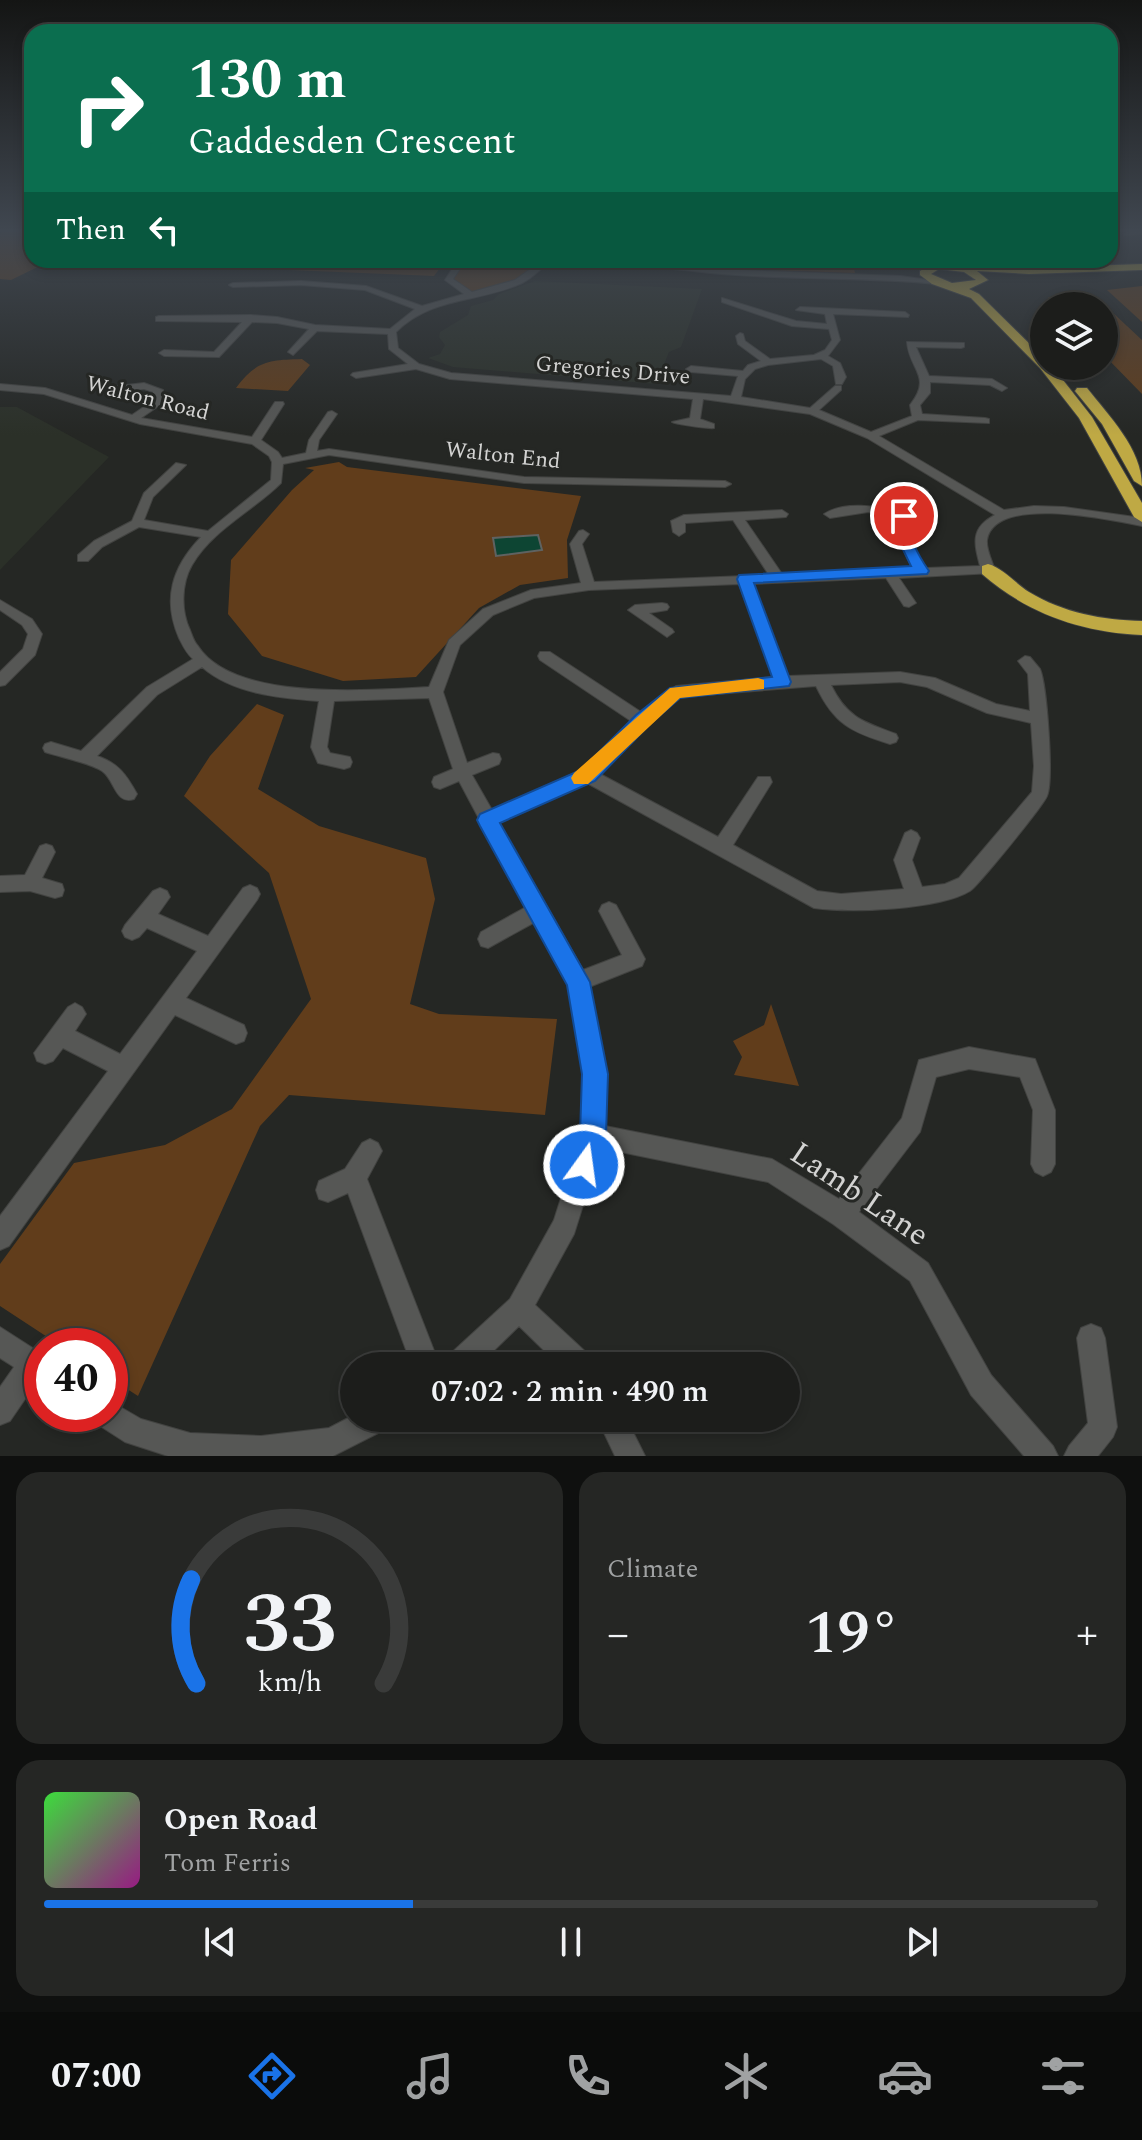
<!DOCTYPE html>
<meta charset="utf-8">
<style>
body{margin:0;font-family:Spectral,serif;background:#252624;color:#f1f3f6;height:100vh;display:flex;flex-direction:column;font-size:30px;white-space:nowrap}
*{box-sizing:border-box;margin:0}
p{font-size:26px;color:#a0a2a3}
.icon{flex:none;width:44px;height:44px;fill:none;stroke:currentColor;stroke-width:2;stroke-linecap:round;stroke-linejoin:round}
.map{position:relative;height:1456px;overflow:hidden}
.sheet{display:flex;flex-direction:column;gap:16px;padding:16px;background:#0f100f;flex:1}
.sheet>*{flex:none}
.top-card{position:absolute;left:24px;top:24px;width:1094px;height:244px;border-radius:24px;box-shadow:0 4px 12px #0003,0 0 0 2px #3a3b3a;background:#0b6e4f;color:#fff;overflow:hidden}
.buttons{position:absolute;left:1030px;top:292px;display:grid;gap:16px}
.buttons a{display:grid;place-items:center;width:88px;height:88px;border-radius:50%;background:#1c1d1b;box-shadow:0 4px 12px #0003,0 0 0 2px #3a3b3a;font-size:40px}
.speed{position:absolute;left:24px;top:1328px;display:flex;gap:16px;font-size:40px;font-weight:700;text-align:center}
.speed>*{display:grid;place-content:center;width:104px;height:104px;border-radius:50%;background:#1c1d1b;box-shadow:0 4px 12px #0003,0 0 0 2px #3a3b3a;line-height:1}
.speed .limit{border:12px solid #d22;background:#fff;color:#111}
.pin{position:absolute;display:grid;place-items:center;width:68px;height:68px;color:#fff;margin:-34px;border:4px solid #fff;border-radius:50%;box-shadow:0 2px 8px #0007}
.me{position:absolute;width:88px;margin:-44px;rotate:14deg;stroke-linejoin:round;filter:drop-shadow(0 0 6px #0008)}
.turn{display:flex;align-items:center;gap:28px;height:168px;padding:0 32px;font-size:36px}
.turn .icon{width:104px;height:104px;stroke-width:2.5}
.turn b{display:block;font-size:56px;line-height:68px}
.then{display:flex;align-items:center;height:76px;padding:0 32px;background:#0003;gap:16px;font-size:30px}
.big{font-size:60px;font-weight:600;line-height:1.1}
.sheet .widget{flex:1;display:flex;flex-direction:column;justify-content:center;gap:12px;min-width:0;padding:0 28px;border-radius:24px;background:#252624}
.sheet .dial{align-items:center;gap:0}
.dial svg{height:208px;overflow:visible;fill:none;stroke:#3a3b3a;stroke-width:7;stroke-linecap:round;text-anchor:middle}
.dial text{fill:#f1f3f6;stroke:none}
.song{display:flex;align-items:center;gap:24px}
.cover{width:96px;height:96px;border-radius:12px;background:linear-gradient(135deg,hsl(120 70% 55%),hsl(310 70% 35%))}
.played{height:8px;border-radius:4px;background:linear-gradient(90deg,#1a73e8 35%,#3a3b3a 35%)}
.keys{display:flex;justify-content:space-around;direction:ltr}
.heat{display:flex;justify-content:space-between;align-items:center;font-size:44px;direction:ltr}
.sheet .tiles{flex:1;display:grid;gap:16px;grid-template-columns:1fr 1fr}
.widget:last-child{grid-column:span 2}
.trip{position:absolute;left:340px;top:1352px;width:460px;height:80px;border-radius:40px;background:#1c1d1b;box-shadow:0 4px 12px #0003,0 0 0 2px #3a3b3a;font-weight:600;line-height:80px;text-align:center}
.tabs{display:flex;height:128px;justify-content:space-around;align-items:center;background:#0b0c0b;color:#a0a2a3}
.tabs .icon{width:56px;height:56px}
.tabs .current{color:#1a73e8}
.tabs b{font-size:36px;color:#f1f3f6}
.map>svg:first-child{display:block}
</style>
<div class="map">
<svg width="1142" height="1456" viewBox="0 0 1142 1456">
<rect width="100%" height="100%" fill="#252724"/>
<path fill="#2b3028" d="M535,281L702,289L681,347L669,352L656,384L453,367L428,358L440,354L445,345L439,337L440,332L468,315L471,306L493,300L499,294Z
M0,407H17L109,457L0,570Z"/>
<path fill="#613d1b" d="M4,232H32V260H52L11,280L0,279V233Z
M248,260H446L434,276L240,268Z
M467,260H547L525,278L474,293L452,279Z
M647,260H852L855,273L765,270Z
M1142,286V322L1107,290Z
M1048,297L1097,298L1142,340V394L1104,355V306H1057Z
M302,359L310,365L288,391L236,388C256,361 268,360 302,359Z
M339,462L347,467L581,496L567,540L568,578L520,585L479,608L416,677L343,681L262,656L228,614L231,560L292,490L314,470L305,468Z
M257,704L284,715L258,789L319,826L426,858L435,899L410,1004L439,1014L557,1019L545,1115L289,1095L260,1126L138,1396L110,1378V1346H61L0,1306V1264L74,1163L165,1145L232,1109L311,999L269,873L184,796L210,756Z
M771,1004L799,1086L734,1075L742,1057L733,1041L764,1025Z"/>
<path fill="#0d4533" stroke="#5f6261" stroke-width="2" d="M538,535L542,550L496,556L493,538Z"/>
<g fill="none" stroke-linecap="round" stroke-linejoin="round">
<g stroke="#424341" stroke-width="2">
<path id="minor" d="M1126,232H1142V234L1124,235Z
M458,260H466L453,279L472,292L515,280L543,260H552C542,267 533,278 522,283C479,303 432,296 396,332L398,348L419,364L451,373L731,396L738,376L691,372L686,369L691,366L743,371L748,365L761,361L738,344L736,336L740,333L743,334L745,341L770,359L814,355L825,350L832,340L829,329L792,326L722,302V298L796,321L827,324L825,314L796,310L800,307L905,312L909,315L908,317L833,314L840,340L828,356L840,363L846,377L842,384H836L833,366L821,359L768,365L755,369L745,379L741,397L810,408L835,386H841V390L819,410L871,432L912,416L910,405C933,376 909,370 907,342L964,343V347L961,348L916,347L929,376L992,379L1007,388L1002,391L990,385L930,382V393L920,405L922,414L985,418L989,419V423L918,420L879,436L1004,510L1034,506L1064,507L1142,518V526C1111,520 995,494 987,540C986,549 992,561 995,570L993,573L899,578L916,603L909,607L904,606L886,578L752,584L788,676L900,672L935,678L996,704L1030,711L1028,674L1018,661L1025,656L1030,657L1040,669C1047,685 1054,781 1047,796C1044,805 977,887 970,891C939,910 850,913 814,908L587,783L499,823L583,970L622,955L599,911L602,905L609,902L616,905L645,959L642,966L589,987L606,1074L605,1126L772,1159L839,1199L902,1118L919,1060L969,1047L1035,1059L1055,1110V1164L1051,1172L1043,1176L1035,1172L1031,1164L1033,1110L1020,1077L969,1069L936,1077L920,1132L859,1212L928,1263L991,1375L1053,1446L1058,1456H1024L971,1395L910,1281L833,1224L768,1182L601,1148L574,1234L535,1305L590,1356L594,1366H560L519,1326L478,1366H444L448,1356L510,1299L554,1220L581,1135L584,1074L568,984L535,922L488,948L481,946L478,939L481,932L526,907L459,781L440,789L434,787L432,782L434,777L453,769L429,698L334,701L327,747L330,753L350,757L352,762L350,767L344,769L318,763L311,747L319,701C280,698 233,694 202,667L157,695L97,756C118,763 126,774 137,794L134,799C115,805 115,780 102,771C90,763 60,757 45,752L43,748L45,744L51,742L81,751L147,687L193,659C186,653 183,646 179,638C162,599 172,567 201,537L139,527L102,547L88,561H78V555L94,541L132,521L144,493L176,463L186,465L153,497L144,520L208,531L271,480L272,462L269,456L252,444L140,424L44,394L0,390V384L45,388L132,415L151,402L153,392L144,389L109,393L104,390L109,387L144,383L163,390L160,405L141,418L252,437L275,402H283L284,404L261,440L278,452L282,458L306,453L309,440L328,412L332,411L337,414L319,440L317,451L329,449L524,477L725,481L731,484L725,487L524,483L329,455L283,464L281,483C253,511 212,530 192,565C181,584 181,611 190,630C192,635 194,642 198,646C234,702 371,690 429,687L449,640L483,609L531,590L581,583L570,544L579,531L583,530L589,534L582,544L594,582L769,575L733,520L685,523V532L679,536L673,532L671,521L684,515L782,510L788,514L786,517L745,520L782,574L913,569L898,539L900,519L868,512L830,518L824,514C846,500 878,507 903,512L918,489L922,487L928,491C907,522 905,536 926,568L980,566C974,543 970,528 995,515L867,438L810,414L703,399L700,419L714,424V428C708,429 675,424 672,422L690,418L693,399L450,379L416,369L356,378L351,375L353,373L408,364L389,349L388,334L317,331L293,355L288,352L309,329L277,323L252,322L219,357L164,356L159,353L164,350L214,352L242,322L156,321V317L159,316L251,315L277,317L315,325L390,329L415,309L365,290L301,285L233,287L229,285L233,283L301,281L366,286L422,306L464,294L445,280ZM739,584L774,677L676,686L641,712L550,652H540L538,656L540,660L631,721L582,770L492,810L472,775L499,764L501,759L499,754L493,753L467,763L443,692L460,645L493,615L534,598L589,590ZM900,682L927,687L987,713L1031,723L1034,766L1032,792L959,878L945,884L922,887L912,860L920,838L917,833L911,830L905,833L894,860L904,889L841,894L817,891L733,845L772,782L770,777H758L718,837L600,774L648,724L680,697L816,686C834,724 851,732 890,744L896,742L898,738L896,734C864,722 847,718 831,685Z
M633,260L711,269L901,276L942,282L938,284C856,276 774,281 693,271C674,269 650,268 633,260Z
M931,260H942L955,266L948,268Z
M0,600L32,619L42,634L35,655L5,685L0,686V672L23,649L28,634L22,625L0,610Z
M662,603L667,604L669,607L667,610L649,613L672,629L674,632L667,637L628,610L635,605Z
M46,844L52,846L55,852L42,878L62,884L64,890L62,896L55,898L30,891L0,892V876L25,875L40,846Z
M250,885L257,888L260,894L257,900L186,998L244,1025L247,1033L244,1041L236,1044L175,1015L9,1246L0,1250V1216L108,1071L63,1048L53,1061L45,1064L37,1061L34,1053L68,1007L75,1003L82,1007L86,1014L75,1031L120,1054L197,951L147,928L139,937L132,940L125,937L122,931L125,925L153,891L160,888L167,891L170,897L158,914L208,936L243,888Z
M370,1139L378,1143L382,1151L367,1179L440,1366H412L348,1193L328,1202L319,1199L316,1190L319,1181L345,1169L362,1143Z
M1091,1324L1101,1328L1105,1338L1117,1427L1113,1437L1098,1456H1064L1069,1446L1088,1423L1077,1338L1081,1328Z
M0,1327L42,1354V1385L36,1383L10,1421L0,1425V1387L14,1367L0,1358Z
M110,1401L141,1419L190,1433L261,1436L329,1428L354,1415V1418H392L388,1428L333,1456H168L125,1442L97,1424L93,1414H110Z
M597,1418H626L645,1456H615Z"/>
</g>
<g stroke="#424341" stroke-width="2">
<path id="highway" d="M933,264L1029,268L1142,264V270L1029,274L977,271L988,280L969,289L979,294L1044,358V366H1052L1092,417L1142,503V522L1134,517L1079,418L1040,368L971,298L932,284L920,275V271ZM939,269L964,272L976,280L952,283L931,274Z
M1077,388H1087C1109,416 1142,449 1142,486L1134,481L1102,424L1075,391Z
M988,564C1003,568 1016,584 1029,592C1064,613 1102,620 1142,621V635C1081,632 1028,614 982,574V566Z"/>
</g>
<use href="#minor" fill="#565755" fill-rule="evenodd"/>
<use href="#highway" fill="#bfa944" fill-rule="evenodd"/>
</g>
<linearGradient id="sky" x2="0" y2="1"><stop stop-color="#141514"/><stop offset="0.53" stop-color="#404750"/><stop offset="1" stop-color="#404750" stop-opacity="0"/></linearGradient>
<rect width="1142" height="435" fill="url(#sky)"/>
<path fill="#1a73e8" stroke="#114b97" stroke-width="2" d="M904,512L911,516C909,539 916,552 929,571L927,574L754,583L791,682L789,686L680,698L649,725L595,781L500,823L590,982L608,1074L606,1135L593,1175L584,1179L574,1175L570,1165L580,1135L582,1074L567,985L480,826L477,820L480,814L581,770L636,715L670,688L772,677L737,579L739,575L911,566L895,533L897,516Z"/>
<path fill="#f59e0b" d="M758,678L764,680V689L680,698L588,784H574L571,778L574,773L670,688Z"/>
<g text-anchor="middle" stroke-width="6" stroke-linejoin="round" paint-order="stroke">
<g font-size="22" fill="#d3d3d2" stroke="#252724">
<text transform="translate(613 369) rotate(5)" y="8">Gregories Drive</text>
<text transform="translate(148 397) rotate(14)" y="8">Walton Road</text>
<text transform="translate(503 454) rotate(6)" y="8">Walton End</text>
</g>
<g font-size="32" fill="#d3d3d2" stroke="#252724">
<text transform="translate(860 1193) rotate(34)" y="11">Lamb Lane</text>
</g>
</g>
</svg>
<div class="buttons">
<a><svg class="icon" aria-label="layers" viewBox="0 0 24 24"><path d="M12 4l9 5-9 5-9-5zM3 14l9 5 9-5"/></svg></a>
</div>
<div class="speed"><div class="limit">40</div></div>
<div class="pin" style="left:904px;top:516px;background:#d93025"><svg class="icon" aria-label="arrive" viewBox="0 0 24 24"><path d="M6 21V4h12l-3 4 3 4H6"/></svg></div>
<svg class="me" style="left:584px;top:1165px" viewBox="-20 -20 40 40"><circle r="17" fill="#1a73e8" stroke="#fff" stroke-width="3"/><path d="M0-11L8 9 0 5-8 9z" fill="#fff"/></svg>
<div class="trip">07:02 · 2 min · 490 m</div>
<div class="top-card">
<div class="turn"><svg class="icon" aria-label="right" viewBox="0 0 24 24"><path d="M7 20v-9h11M14 6l5 5-5 5"/></svg><div><b>130 m</b>Gaddesden Crescent</div></div>
<div class="then">Then<svg class="icon" aria-label="left" viewBox="0 0 24 24"><path d="M17 20v-9H6M10 6l-5 5 5 5"/></svg></div>
</div>
</div>
<section class="sheet">
<div class="tiles">
<div class="widget dial"><svg viewBox="0 0 100 80">
<path d="M14 69A42 42 0 1 1 86 69"/>
<path d="M14 69A42 42 0 0 1 12 29" stroke="#1a73e8"/>
<text x="50" y="56" font-size="32" font-weight="700">33</text>
<text x="50" y="72" font-size="11">km/h</text>
</svg></div>
<div class="widget"><p>Climate</p>
<div class="heat"><a>−</a><b class="big">19°</b><a>+</a></div>
</div>
<div class="widget">
<div class="song"><i class="cover"></i><div><b>Open Road</b><p>Tom Ferris</p></div></div>
<div class="played"></div>
<div class="keys"><svg class="icon" aria-label="previous" viewBox="0 0 24 24"><path d="M18 5L8 12l10 7zM5 5v14"/></svg><svg class="icon" aria-label="pause" viewBox="0 0 24 24"><path d="M8 5v14M16 5v14"/></svg><svg class="icon" aria-label="next" viewBox="0 0 24 24"><path d="M6 5l10 7-10 7zM19 5v14"/></svg></div>
</div>
</div>
</section>
<nav class="tabs">
<b>07:00</b>
<svg class="icon current" aria-label="directions" viewBox="0 0 24 24"><path d="M12 3l9 9-9 9-9-9zM9 14v-3h6M13 9l2 2-2 2"/></svg>
<svg class="icon" aria-label="music" viewBox="0 0 24 24"><path d="M9 18V5l10-2v13"/><circle cx="6" cy="18" r="3"/><circle cx="16" cy="16" r="3"/></svg>
<svg class="icon" aria-label="phone" viewBox="0 0 24 24"><path d="M5 4h4l2 5-3 2q2 4 5 5l2-3 5 2v4C11 20 4 13 5 4z"/></svg>
<svg class="icon" aria-label="climate" viewBox="0 0 24 24"><path d="M12 3v18M4 7l16 10M4 17L20 7"/></svg>
<svg class="icon" aria-label="car" viewBox="0 0 24 24"><path d="M5 17H2v-5l4-1 3-4h7l3 4 3 1v5h-3M9 17h6M6 11h13"/><circle cx="7" cy="17" r="2"/><circle cx="17" cy="17" r="2"/></svg>
<svg class="icon" aria-label="filters" viewBox="0 0 24 24"><path d="M4 7h16M4 17h16"/><circle cx="9" cy="7" r="2"/><circle cx="15" cy="17" r="2"/></svg>
</nav>
